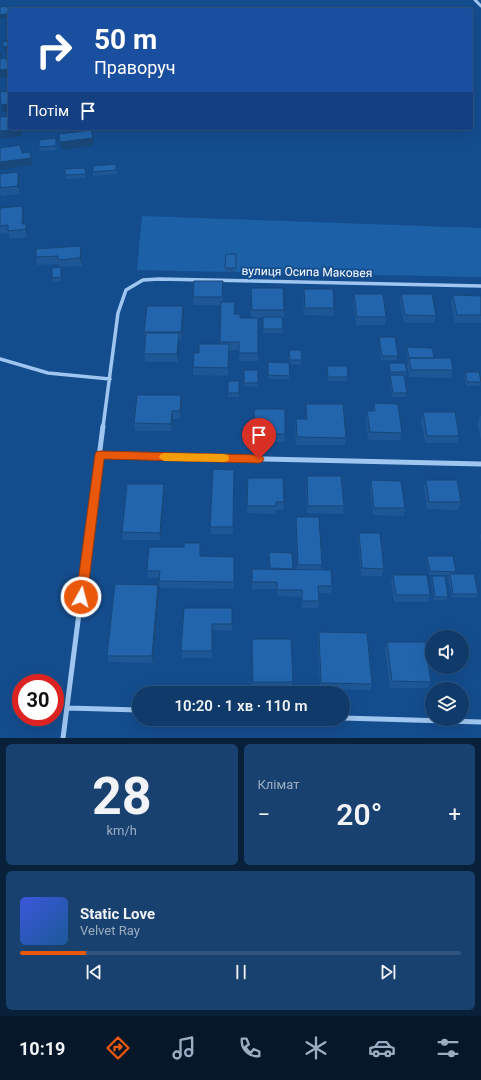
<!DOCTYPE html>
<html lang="uk">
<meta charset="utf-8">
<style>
body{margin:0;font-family:Roboto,sans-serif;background:#184170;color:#f1f3f6;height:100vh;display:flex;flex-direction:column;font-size:15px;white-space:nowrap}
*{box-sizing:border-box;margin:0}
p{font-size:13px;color:#9badc1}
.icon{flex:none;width:22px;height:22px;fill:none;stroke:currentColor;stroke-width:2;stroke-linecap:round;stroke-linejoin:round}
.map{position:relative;height:738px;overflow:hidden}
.sheet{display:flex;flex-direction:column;gap:6px;padding:6px;background:#08203a;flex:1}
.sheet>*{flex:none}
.guide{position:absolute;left:8px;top:8px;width:465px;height:122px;border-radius:4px;box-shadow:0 4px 16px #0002,0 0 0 1px #2f547e;background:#1a4fa0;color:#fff;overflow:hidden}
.buttons{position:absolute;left:425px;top:630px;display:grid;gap:8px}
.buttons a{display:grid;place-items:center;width:44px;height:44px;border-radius:50%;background:#0f3a6a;box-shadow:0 4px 16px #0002,0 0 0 1px #2f547e;font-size:20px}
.speed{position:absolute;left:12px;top:674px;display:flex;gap:8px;font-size:20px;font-weight:700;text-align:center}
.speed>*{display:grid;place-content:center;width:52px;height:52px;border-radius:50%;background:#0f3a6a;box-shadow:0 4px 16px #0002,0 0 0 1px #2f547e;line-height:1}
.speed .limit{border:6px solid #d22;background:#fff;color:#111}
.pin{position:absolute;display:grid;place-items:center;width:34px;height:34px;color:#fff;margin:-41px -17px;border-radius:50% 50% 50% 0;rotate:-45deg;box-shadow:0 0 4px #0007}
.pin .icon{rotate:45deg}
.me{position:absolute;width:44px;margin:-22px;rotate:7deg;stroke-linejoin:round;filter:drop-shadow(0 0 3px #0008)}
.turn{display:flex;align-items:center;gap:14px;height:84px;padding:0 20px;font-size:18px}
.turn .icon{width:52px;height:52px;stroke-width:2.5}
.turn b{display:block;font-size:28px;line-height:34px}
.then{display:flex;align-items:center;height:38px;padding:0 20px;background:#0003;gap:8px;font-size:15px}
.big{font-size:30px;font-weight:600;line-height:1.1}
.sheet .tile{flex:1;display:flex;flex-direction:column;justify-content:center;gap:6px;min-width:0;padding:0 14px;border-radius:6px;background:#184170}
.sheet .dial{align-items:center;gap:0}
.dial b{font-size:52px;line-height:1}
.song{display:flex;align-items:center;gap:12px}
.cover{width:48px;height:48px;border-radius:6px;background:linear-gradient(135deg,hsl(230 70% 55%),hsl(210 70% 35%))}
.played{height:4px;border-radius:2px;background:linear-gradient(90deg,#ea580c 15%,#2f547e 15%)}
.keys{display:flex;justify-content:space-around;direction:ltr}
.heat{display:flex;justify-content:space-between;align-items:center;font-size:22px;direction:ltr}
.sheet .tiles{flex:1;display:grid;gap:6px;grid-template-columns:1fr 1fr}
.tile:last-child{grid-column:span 2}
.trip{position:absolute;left:132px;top:686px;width:218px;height:40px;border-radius:20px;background:#0f3a6a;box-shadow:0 4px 16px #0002,0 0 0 1px #2f547e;font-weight:600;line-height:40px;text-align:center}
.menu{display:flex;height:64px;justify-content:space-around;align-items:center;background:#06172a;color:#9badc1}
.menu .icon{width:28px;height:28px}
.menu .selected{color:#ea580c}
.menu b{font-size:18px;color:#f1f3f6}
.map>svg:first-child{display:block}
</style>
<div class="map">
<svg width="481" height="738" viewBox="0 0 481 738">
<rect width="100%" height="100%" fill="#144d8e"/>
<path fill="#1c60a8" d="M142,216L481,228V277L137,270Z"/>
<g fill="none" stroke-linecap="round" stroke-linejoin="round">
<path stroke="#9fc6f0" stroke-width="3" d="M475,0L481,6"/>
<path stroke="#9fc6f0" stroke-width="3.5" d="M0,359L48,373L110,379
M103,427L118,313L126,290L143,280L159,279L481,286"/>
<path stroke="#9fc6f0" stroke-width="5" d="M100,455L481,464
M67,708L139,710
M343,718L481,722
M63,738L103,426"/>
</g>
<path fill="#1d5795" d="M56,138L57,150L40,151L39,147Z
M116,164L117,174L93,176V172Z
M85,168L86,178L65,179V175Z
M0,174L19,180L20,194L1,196L0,192Z
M0,208L24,214V224L28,231L27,237L10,239L8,233L1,234L0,231Z
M82,254V266L61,267L62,271L61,281L53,282L52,278L59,267L58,264L37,265L36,257Z
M226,254H236V272H225Z
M251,288L284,310V318H282L283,333H263V318L251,317Z
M223,289V302L235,314L240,318L258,353V361H239V350H229L228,376L193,375V367L199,353L220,344L221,305H194L193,297Z
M304,289L334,308V316L304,315L303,297Z
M354,294L386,317L385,325H356L353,302Z
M401,294L436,316L434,323H404L400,302Z
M453,295L481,296V323H455L451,303Z
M184,314L182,340H179L178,362H145L144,354L145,340L144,332Z
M379,337L398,356L397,360H381L379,341Z
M407,347L434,358L453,370L451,378L409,377L407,366L408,362L406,351Z
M289,350L302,360L301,364H290Z
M268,362L290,376L289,379H268Z
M389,363L407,372L406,376H405L407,393L406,397H392L390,379V376L389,367Z
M327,366L348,377L347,381H328L327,370Z
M244,370L258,383V387L244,386Z
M465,372L481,382L480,386H466L464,376Z
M228,381H239V397H228Z
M182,403L181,419H173L172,431H135L134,423Z
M374,403L402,433L400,440H368L366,418L367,411H372Z
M306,404L346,438L345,445H296L295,427L296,419H306Z
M254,409L285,434V442H255Z
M423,412L459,436L457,443H425L421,420Z
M480,416H481V440L477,424Z
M234,470L233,534H211L210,527Z
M307,476L344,506L343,514L307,513L306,483Z
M248,478L284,502L283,510H276L275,514L247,513Z
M371,480L405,508L404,516L373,515L370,488Z
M426,480L461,502L458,510L427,509L424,487Z
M164,484V492L161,540H123L122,532Z
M296,517L322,565L321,569L332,586L331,593H318L319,601L318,608H302L301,597L277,596V589H252V569H270L269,552L292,553V569H297L296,524Z
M359,533L384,569L382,576H361L358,540Z
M481,533V543L480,536Z
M201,550V556L234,557V589L160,588L159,578H148L147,571Z
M427,556L456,572L455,574L478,594L476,598L452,597L448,578L449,575H429L426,560Z
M393,575L430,595L428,602H394L391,582Z
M432,576L448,597L446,600H434L431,579Z
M159,591L153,663L109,662L107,656Z
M184,608H232V631L213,630L212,658H182L181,651Z
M319,632L372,684L370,690L320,689L318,639Z
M252,639L293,682L292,688H252Z
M387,642L431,682L428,688H390L385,648Z"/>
<path fill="#184779" d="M9,14L10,17L0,19V15Z
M10,46V50L4,51V47Z
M0,50L2,57H0Z
M10,69V76L0,78V70Z
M10,104V112H3L1,105Z
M21,128H26V132H22V136L0,139V131Z
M93,138L94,146L62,150L60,142Z
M20,145L23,159L30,152L32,165L0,170V162Z
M18,172L19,180L20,194L18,186Z
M23,206L24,214V230L22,224Z
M26,224L28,231L27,237L26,229Z
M81,246L82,254V266L80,258Z
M61,267L62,271L61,281Z
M183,306L184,314L182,340L181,332Z
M179,333V341L178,362L177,354Z
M181,395L182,403L181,419L180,411Z
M172,411L173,419L172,431L171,424Z
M164,484V492L161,540L160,533Z
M158,585L159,591L153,663L152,656Z
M212,624L213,630L212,658Z"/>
<path fill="#2265ad" stroke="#184779" d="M7,6L10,12V13L0,15V7Z
M8,22H10V28Z
M10,41V46L4,47L2,42Z
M6,58L10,69L0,70V59Z
M10,91V104L1,105L0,92Z
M10,116V128H21V129L0,131V117Z
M91,130L93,138L60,142L59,134Z
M56,138V146L39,147V140Z
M20,145L22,153L30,152L31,158L0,162V148Z
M116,164V170L93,172V166Z
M85,168L86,174L65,175V169Z
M18,172V186L0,188V174Z
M23,206L22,224H26V229L8,231V225L0,226V208Z
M81,246L80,258L58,260V256L36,257V249Z
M226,254H236V268H225Z
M61,267V277L52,278V268Z
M194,281H223L222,297H193Z
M251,288H283L284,310H252Z
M304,289H333L334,308H305Z
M354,294H383L386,317H357Z
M401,294H432L436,316L405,315Z
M453,295L481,296V315H457Z
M221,302H235L234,314H240V318H258V353H239V342H220Z
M147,306H183L181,332H144Z
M263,317H282L283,329H263Z
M146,333H179L177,354H144Z
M379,337H395L398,356H382Z
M199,344H229L228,368L193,367L194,353H199Z
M407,347L432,348L434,358H409Z
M289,350H301L302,360H290Z
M409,358H451L453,370H411Z
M268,362L289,363L290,376L268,375Z
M389,363H405L407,372H390Z
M327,366H347L348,377H328Z
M244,370H258V383H244Z
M465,372H479L481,382H467Z
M390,375H404L407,393H393Z
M228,381H239V393H228Z
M137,395H181L180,411H172L171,424L134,423Z
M374,403L398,404L402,433L370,432L367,411H375Z
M306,404H343L346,438L297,437L296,419H307Z
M254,409H285V434H255Z
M423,412H455L459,436H427Z
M213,469L234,470L233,527H210Z
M307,476H341L344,506H308Z
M248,478H283L284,502H276V506H247Z
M371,480L401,481L405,508H374Z
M426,480H457L461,502H429Z
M127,484H164L160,533L122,532Z
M296,517H319L322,565H298Z
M359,533H380L384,569L362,568Z
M184,543H200V556L234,557V582L159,581L160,571H147L149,547H184Z
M269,552L292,553L293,569L270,568Z
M427,556H453L456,572L430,571Z
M252,569L331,570L332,586H318L319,601H302V590H277V582H252Z
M450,574H474L478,594H453Z
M393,575H427L430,595H396Z
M432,576H445L448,597H435Z
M115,584L158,585L152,656H107Z
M184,608H232V624H212V651H181Z
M319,632L367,633L372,684L321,683Z
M252,639H291L293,682H253Z
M387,642H425L431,682L392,681Z"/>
<path fill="#ea580c" stroke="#983908" d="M100,451L259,455L262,456L264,459L262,462L259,463L104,459L87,597L85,601L81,602L77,601L76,597L95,455L96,452Z"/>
<path fill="#f59e0b" d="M164,453L224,454L228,455L229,458L228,461L224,462L164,461L161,459L159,457L161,454Z"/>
<g text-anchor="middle" stroke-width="4" stroke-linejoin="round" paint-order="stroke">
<g font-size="12" fill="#fff" stroke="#144d8e">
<text transform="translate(307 272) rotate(1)" y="4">вулиця Осипа Маковея</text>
</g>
</g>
</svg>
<div class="buttons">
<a><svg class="icon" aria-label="sound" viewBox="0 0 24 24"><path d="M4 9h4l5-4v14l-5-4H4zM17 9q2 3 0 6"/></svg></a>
<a><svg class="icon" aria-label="layers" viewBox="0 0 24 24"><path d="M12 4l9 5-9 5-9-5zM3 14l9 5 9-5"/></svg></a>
</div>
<div class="speed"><div class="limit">30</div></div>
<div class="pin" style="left:259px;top:459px;background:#d93025"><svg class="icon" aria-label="arrive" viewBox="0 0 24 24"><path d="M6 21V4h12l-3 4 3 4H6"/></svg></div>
<svg class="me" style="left:81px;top:597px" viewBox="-20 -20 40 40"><circle r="17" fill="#ea580c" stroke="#fff" stroke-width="3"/><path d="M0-11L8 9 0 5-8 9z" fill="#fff"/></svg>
<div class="trip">10:20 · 1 хв · 110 m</div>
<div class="guide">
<div class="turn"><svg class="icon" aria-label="right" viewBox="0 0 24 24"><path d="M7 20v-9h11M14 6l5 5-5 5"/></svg><div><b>50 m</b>Праворуч</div></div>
<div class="then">Потім<svg class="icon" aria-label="arrive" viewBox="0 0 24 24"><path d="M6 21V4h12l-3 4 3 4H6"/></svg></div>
</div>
</div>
<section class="sheet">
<div class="tiles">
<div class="tile dial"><b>28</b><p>km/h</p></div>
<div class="tile"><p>Клімат</p>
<div class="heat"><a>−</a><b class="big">20°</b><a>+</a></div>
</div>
<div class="tile">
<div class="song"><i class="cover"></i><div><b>Static Love</b><p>Velvet Ray</p></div></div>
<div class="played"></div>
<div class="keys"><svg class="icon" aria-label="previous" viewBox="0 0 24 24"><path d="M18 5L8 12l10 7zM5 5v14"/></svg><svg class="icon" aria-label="pause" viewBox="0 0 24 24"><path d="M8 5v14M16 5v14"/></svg><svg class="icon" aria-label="next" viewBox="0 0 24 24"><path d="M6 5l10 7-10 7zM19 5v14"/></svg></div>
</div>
</div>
</section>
<nav class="menu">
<b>10:19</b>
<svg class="icon selected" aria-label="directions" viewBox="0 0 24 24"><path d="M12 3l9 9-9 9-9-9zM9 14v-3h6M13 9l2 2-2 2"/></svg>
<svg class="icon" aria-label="music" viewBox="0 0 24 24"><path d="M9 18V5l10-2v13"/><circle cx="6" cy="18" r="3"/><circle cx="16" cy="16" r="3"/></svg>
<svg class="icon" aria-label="phone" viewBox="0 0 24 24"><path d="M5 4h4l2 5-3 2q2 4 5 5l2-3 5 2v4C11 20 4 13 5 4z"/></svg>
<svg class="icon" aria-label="climate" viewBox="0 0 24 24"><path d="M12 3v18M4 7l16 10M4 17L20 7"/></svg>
<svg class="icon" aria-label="car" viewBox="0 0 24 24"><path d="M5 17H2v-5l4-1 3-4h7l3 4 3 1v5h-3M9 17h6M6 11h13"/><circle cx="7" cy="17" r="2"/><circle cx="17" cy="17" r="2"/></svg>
<svg class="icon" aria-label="filters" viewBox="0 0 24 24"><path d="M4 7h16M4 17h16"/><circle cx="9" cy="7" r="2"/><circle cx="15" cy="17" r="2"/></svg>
</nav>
